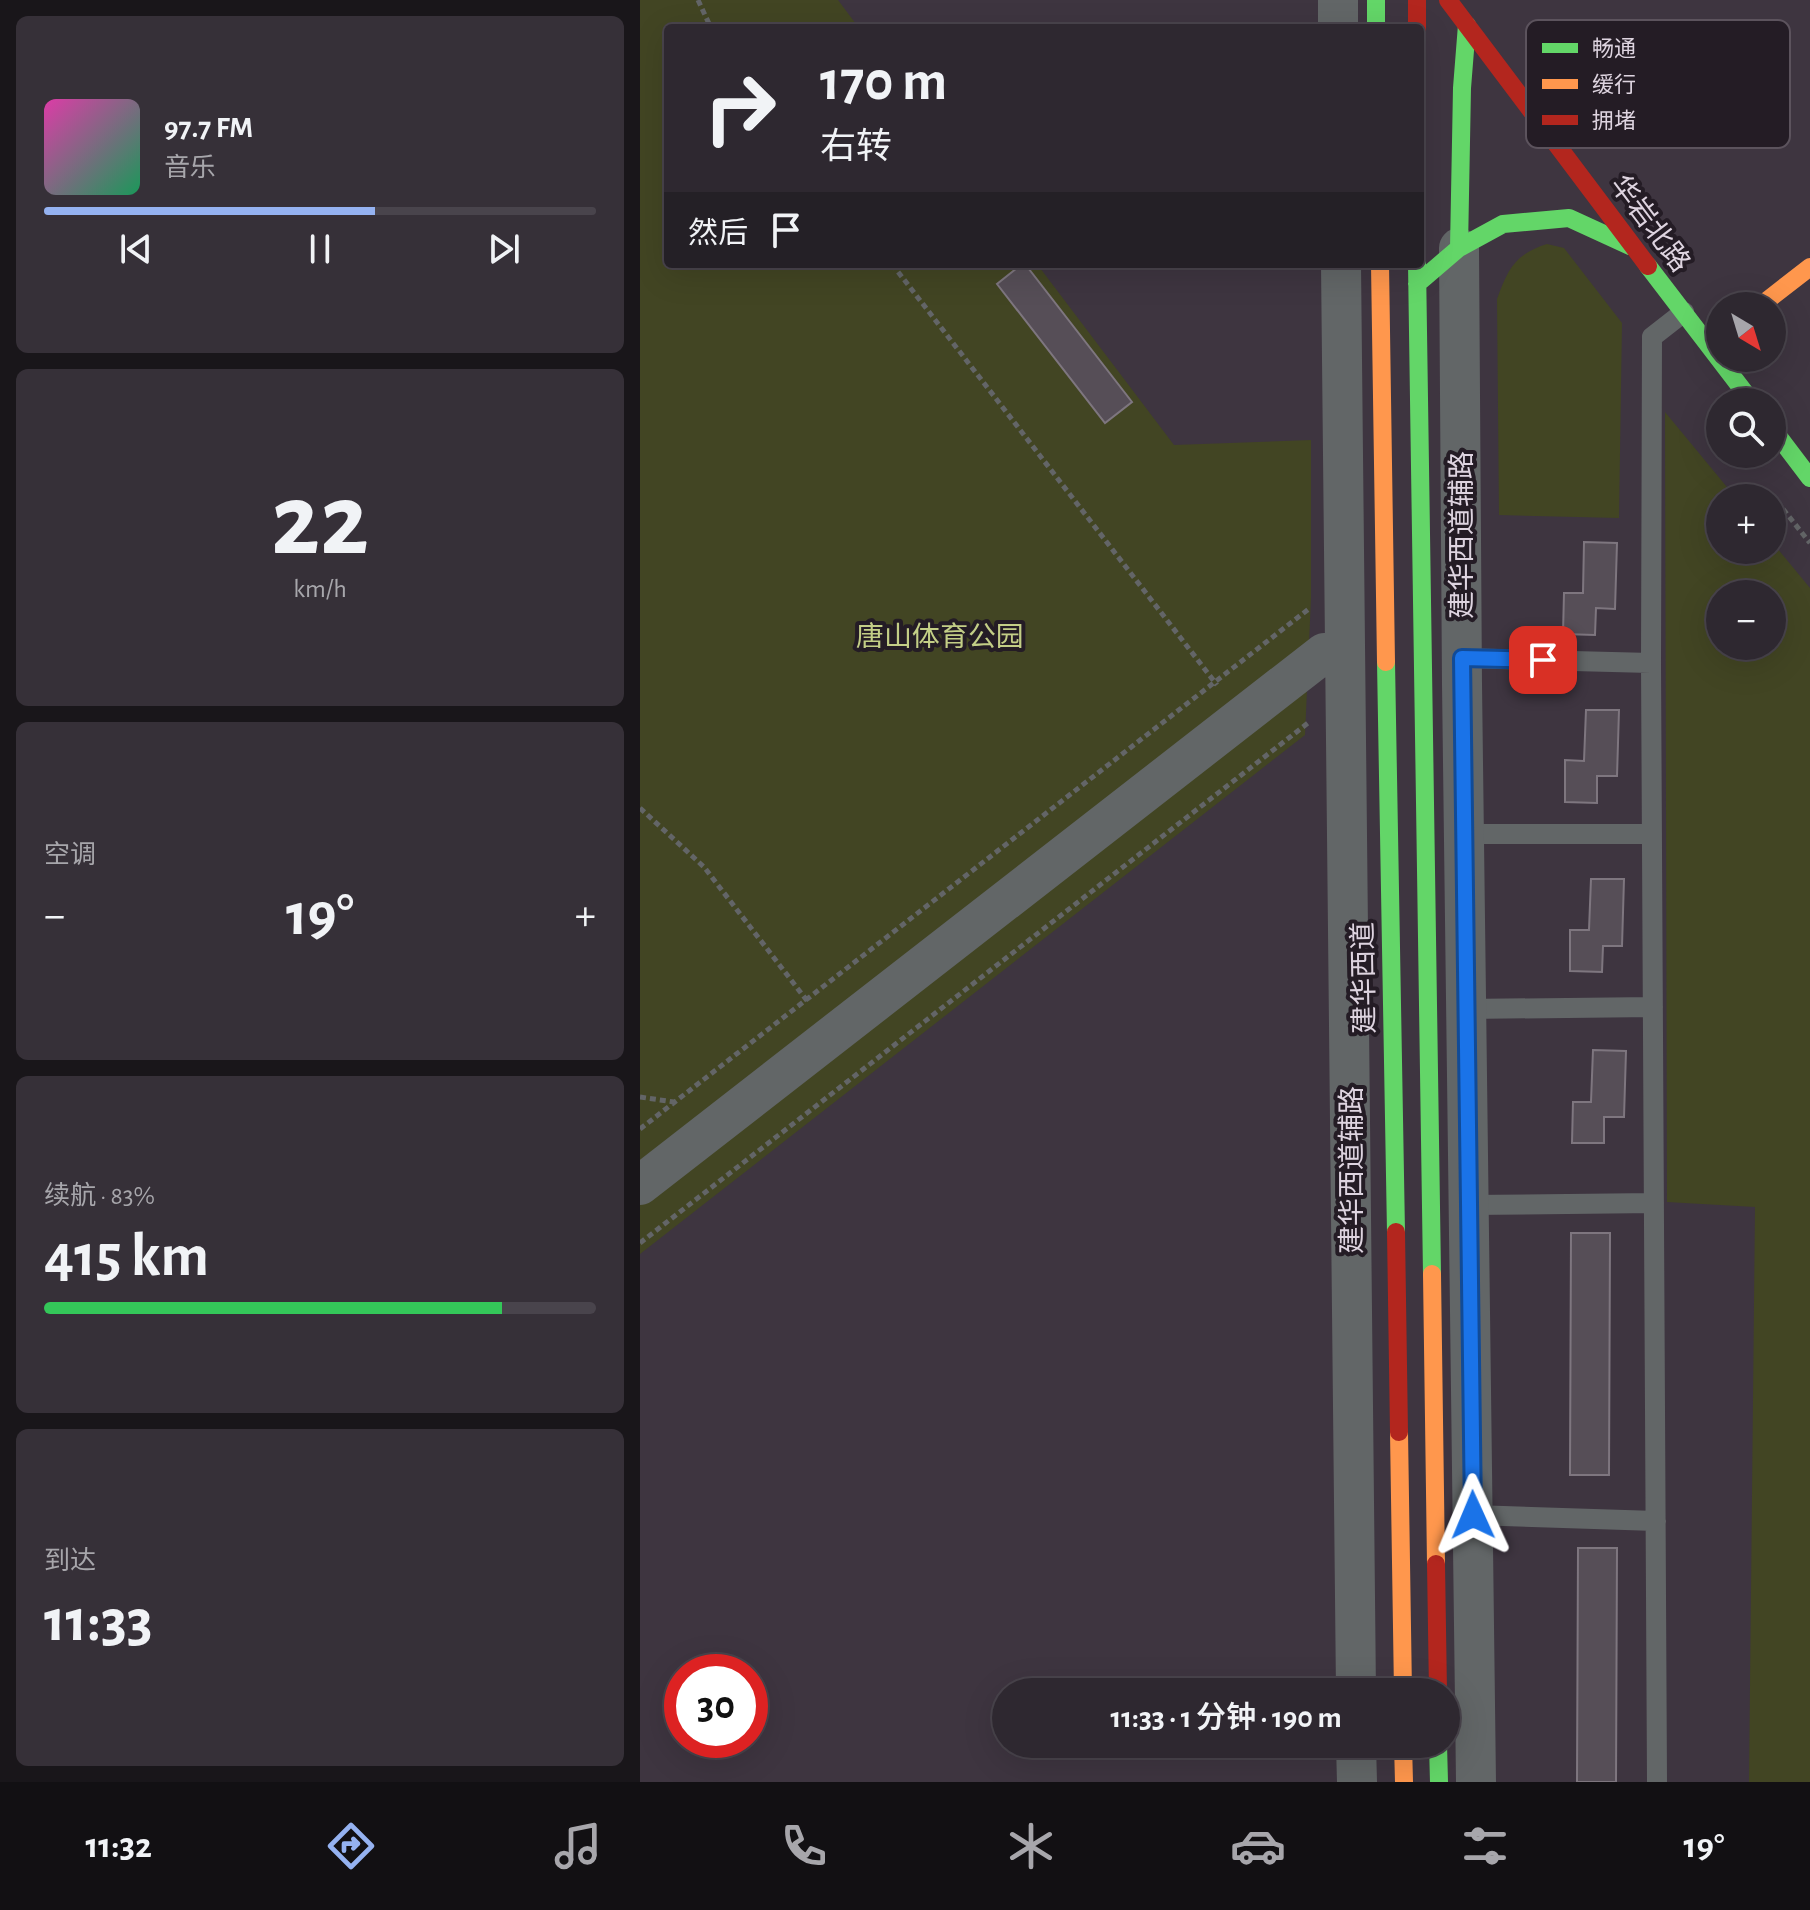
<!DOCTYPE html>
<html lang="zh">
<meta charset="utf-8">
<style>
body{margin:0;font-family:"Alegreya Sans","Noto Sans SC",sans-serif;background:#363038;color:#f1f3f6;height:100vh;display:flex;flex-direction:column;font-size:30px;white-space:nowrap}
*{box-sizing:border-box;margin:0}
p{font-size:26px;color:#a7a6ab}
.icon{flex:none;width:44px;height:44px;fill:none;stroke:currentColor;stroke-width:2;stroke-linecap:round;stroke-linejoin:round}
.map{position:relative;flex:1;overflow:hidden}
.side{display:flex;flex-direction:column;gap:16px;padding:16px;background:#19161a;width:640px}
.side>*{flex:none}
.guide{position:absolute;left:24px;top:24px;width:760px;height:244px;border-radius:8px;box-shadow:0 8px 32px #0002,0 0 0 2px #49444c;background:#2e2830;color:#f1f3f6;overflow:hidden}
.needle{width:52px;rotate:142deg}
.buttons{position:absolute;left:1066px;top:292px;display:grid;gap:16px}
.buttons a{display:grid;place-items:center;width:80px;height:80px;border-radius:50%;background:#2e2830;box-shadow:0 8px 32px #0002,0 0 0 2px #49444c;font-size:40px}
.speed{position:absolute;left:24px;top:1654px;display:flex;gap:16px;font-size:40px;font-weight:700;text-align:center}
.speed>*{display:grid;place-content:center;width:104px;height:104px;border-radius:50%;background:#2e2830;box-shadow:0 8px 32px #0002,0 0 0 2px #49444c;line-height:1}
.speed .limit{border:12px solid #d22;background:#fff;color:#111}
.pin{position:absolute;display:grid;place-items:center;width:68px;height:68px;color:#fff;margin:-34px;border-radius:16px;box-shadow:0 4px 12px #0006}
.me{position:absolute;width:88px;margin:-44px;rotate:359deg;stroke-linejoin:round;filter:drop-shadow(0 0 6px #0008)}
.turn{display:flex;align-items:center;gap:28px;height:168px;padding:0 24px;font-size:36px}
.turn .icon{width:104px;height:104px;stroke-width:2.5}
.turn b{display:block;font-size:56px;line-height:68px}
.then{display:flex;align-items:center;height:76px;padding:0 24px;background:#0003;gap:16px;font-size:30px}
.big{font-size:60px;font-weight:600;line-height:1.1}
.side .widget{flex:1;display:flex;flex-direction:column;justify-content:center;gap:12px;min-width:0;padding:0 28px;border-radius:12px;background:#363038}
.side .dial{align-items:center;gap:0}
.dial b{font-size:104px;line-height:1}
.song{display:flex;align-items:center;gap:24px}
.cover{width:96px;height:96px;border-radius:12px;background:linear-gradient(135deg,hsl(320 70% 55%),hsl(150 70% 35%))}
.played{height:8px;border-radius:4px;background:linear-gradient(90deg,#95b2f1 60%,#49444c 60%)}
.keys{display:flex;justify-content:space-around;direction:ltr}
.heat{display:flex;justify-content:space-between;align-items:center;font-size:44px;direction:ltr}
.charge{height:12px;border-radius:6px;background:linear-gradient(90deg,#34c759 83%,#49444c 0)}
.trip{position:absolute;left:352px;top:1678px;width:468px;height:80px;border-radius:40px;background:#2e2830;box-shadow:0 8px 32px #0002,0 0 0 2px #49444c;font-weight:600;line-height:80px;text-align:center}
.tabs{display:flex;height:128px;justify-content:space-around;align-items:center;background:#121013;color:#a7a6ab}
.tabs .icon{width:56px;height:56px}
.tabs .selected{color:#95b2f1}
.tabs b{font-size:36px;color:#f1f3f6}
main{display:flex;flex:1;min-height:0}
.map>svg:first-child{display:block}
</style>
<main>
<section class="side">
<div class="widget">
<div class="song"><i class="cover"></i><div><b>97.7 FM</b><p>音乐</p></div></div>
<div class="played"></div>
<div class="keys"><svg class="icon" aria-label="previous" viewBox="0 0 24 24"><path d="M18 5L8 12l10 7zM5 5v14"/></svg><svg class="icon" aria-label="pause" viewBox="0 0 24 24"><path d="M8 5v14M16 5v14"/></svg><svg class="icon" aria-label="next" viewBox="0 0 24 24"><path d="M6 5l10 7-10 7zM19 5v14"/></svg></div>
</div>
<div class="widget dial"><b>22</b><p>km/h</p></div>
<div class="widget"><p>空调</p>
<div class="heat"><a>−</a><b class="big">19°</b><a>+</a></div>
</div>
<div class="widget"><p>续航 · 83%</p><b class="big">415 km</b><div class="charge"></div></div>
<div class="widget"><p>到达</p><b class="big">11:33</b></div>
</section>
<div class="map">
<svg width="1170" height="1782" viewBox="0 0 1170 1782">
<rect width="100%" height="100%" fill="#3e3540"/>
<path fill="#424523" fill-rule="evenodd" d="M0,0H198L219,28H28V264H397L534,445L671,440V598L665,735L0,1254Z
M907,244L924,248L982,323L979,518L859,515L857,299C868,269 875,254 907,244Z
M1025,412L1096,498H1080V550H1132V542L1170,588V1782H1109L1115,1207L1027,1202ZM1080,594H1132V646H1080Z"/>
<path fill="#564e57" stroke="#7e767f" stroke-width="2" d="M382,264H385L492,402L465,423L357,284Z
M944,542L977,543L975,609L956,608L955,635L923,634L924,593H943Z
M946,710H979L977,776H957V803L925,802V760L944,761Z
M951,879H984L982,946H963L962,972L930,971V930H949Z
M953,1050L986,1051L984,1117H964V1143H932L933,1102H951Z
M931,1233H970L969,1475H930Z
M938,1548H977L976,1782H937Z"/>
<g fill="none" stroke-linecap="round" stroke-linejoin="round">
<path stroke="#636567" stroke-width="5" stroke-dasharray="6 4" stroke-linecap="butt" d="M58,0L71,28
M252,264L577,685
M1143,509L1170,543
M0,808L64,867L168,1002
M0,1097L34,1102
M0,1129L670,608
M0,1243L668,723"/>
<path stroke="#626667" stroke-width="20" d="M822,658L1011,663
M824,834H1012
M826,1009L1013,1007
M829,1205L1014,1203
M833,1515L1016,1521
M1017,1782L1011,663L1012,337L1044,312"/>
<path stroke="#626667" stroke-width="40" d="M698,0V28
M819,248L822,684L836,1782
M701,264L716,1692
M0,1185L684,653
M716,1744L717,1782"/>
<path stroke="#63d668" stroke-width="18" d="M736,0V28
M819,248L822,88L827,25
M777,264L792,1274
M1008,266L1112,402
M777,284L819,248L863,224L929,218L990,246
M1132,428L1170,478
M746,662L756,1232
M798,1744L799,1782"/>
<path stroke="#ff974d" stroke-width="18" d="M740,264L746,662
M1120,306L1170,267
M792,1274L796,1564
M759,1432L763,1692
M763,1744L764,1782"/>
<path stroke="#b3261e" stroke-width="18" d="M777,0V28
M808,0L1008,266
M756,1232L759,1432
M796,1564L798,1692"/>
</g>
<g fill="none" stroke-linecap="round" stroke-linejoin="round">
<g stroke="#114b97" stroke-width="20">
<path id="route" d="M833,1515L822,658L903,660"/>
</g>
<use href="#route" stroke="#1a73e8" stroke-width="14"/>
</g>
<g text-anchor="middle" stroke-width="8" stroke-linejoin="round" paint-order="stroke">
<g font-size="28" fill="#ded4e0" stroke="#241c25">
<text transform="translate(1011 223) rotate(53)" y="10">华岩北路</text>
<text transform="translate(821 535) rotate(-90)" y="10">建华西道辅路</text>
<text transform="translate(723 978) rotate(-91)" y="10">建华西道</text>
<text transform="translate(711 1170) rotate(-90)" y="10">建华西道辅路</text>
</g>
<g font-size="28" fill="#c3ce86" stroke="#241c25">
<text x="300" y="646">唐山体育公园</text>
</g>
</g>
<rect x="886" y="20" width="264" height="128" rx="12" fill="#241c25" stroke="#5c535d" stroke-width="2"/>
<rect x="902" y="43" width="36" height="10" fill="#63d668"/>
<rect x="902" y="79" width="36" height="10" fill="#ff974d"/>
<rect x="902" y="115" width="36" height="10" fill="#b3261e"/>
<g font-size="22" fill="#ded4e0">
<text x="952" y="56">畅通</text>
<text x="952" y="92">缓行</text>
<text x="952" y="128">拥堵</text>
</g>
</svg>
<div class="buttons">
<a><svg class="needle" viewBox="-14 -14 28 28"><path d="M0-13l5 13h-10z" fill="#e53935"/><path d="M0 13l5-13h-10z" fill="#a7a6ab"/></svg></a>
<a><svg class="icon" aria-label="search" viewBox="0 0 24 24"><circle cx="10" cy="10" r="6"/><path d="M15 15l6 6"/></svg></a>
<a>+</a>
<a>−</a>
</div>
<div class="speed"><div class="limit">30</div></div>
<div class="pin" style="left:903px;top:660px;background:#d93025"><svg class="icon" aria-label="arrive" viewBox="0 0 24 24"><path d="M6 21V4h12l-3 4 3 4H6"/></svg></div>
<svg class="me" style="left:833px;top:1515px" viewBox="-20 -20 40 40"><path d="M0-17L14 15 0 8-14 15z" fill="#1a73e8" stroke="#fff" stroke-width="4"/></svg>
<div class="trip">11:33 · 1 分钟 · 190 m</div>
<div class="guide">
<div class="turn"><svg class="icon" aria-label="right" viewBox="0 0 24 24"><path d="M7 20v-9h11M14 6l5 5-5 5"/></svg><div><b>170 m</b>右转</div></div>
<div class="then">然后<svg class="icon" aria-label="arrive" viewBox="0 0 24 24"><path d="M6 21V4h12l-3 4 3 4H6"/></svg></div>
</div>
</div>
</main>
<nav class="tabs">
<b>11:32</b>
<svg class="icon selected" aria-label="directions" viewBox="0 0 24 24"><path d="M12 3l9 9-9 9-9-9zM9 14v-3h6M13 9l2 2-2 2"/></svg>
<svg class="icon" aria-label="music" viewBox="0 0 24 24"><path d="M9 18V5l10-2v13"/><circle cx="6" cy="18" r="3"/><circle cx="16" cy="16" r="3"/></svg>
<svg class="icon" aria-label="phone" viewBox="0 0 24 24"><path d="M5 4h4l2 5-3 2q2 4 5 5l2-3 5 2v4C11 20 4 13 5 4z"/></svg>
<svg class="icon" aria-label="climate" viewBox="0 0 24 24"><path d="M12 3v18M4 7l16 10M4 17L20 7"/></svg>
<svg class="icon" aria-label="car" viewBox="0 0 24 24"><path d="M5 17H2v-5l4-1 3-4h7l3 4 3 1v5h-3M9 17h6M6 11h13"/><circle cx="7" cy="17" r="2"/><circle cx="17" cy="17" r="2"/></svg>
<svg class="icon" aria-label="filters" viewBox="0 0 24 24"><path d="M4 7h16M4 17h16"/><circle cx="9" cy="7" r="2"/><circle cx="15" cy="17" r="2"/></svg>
<b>19°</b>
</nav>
